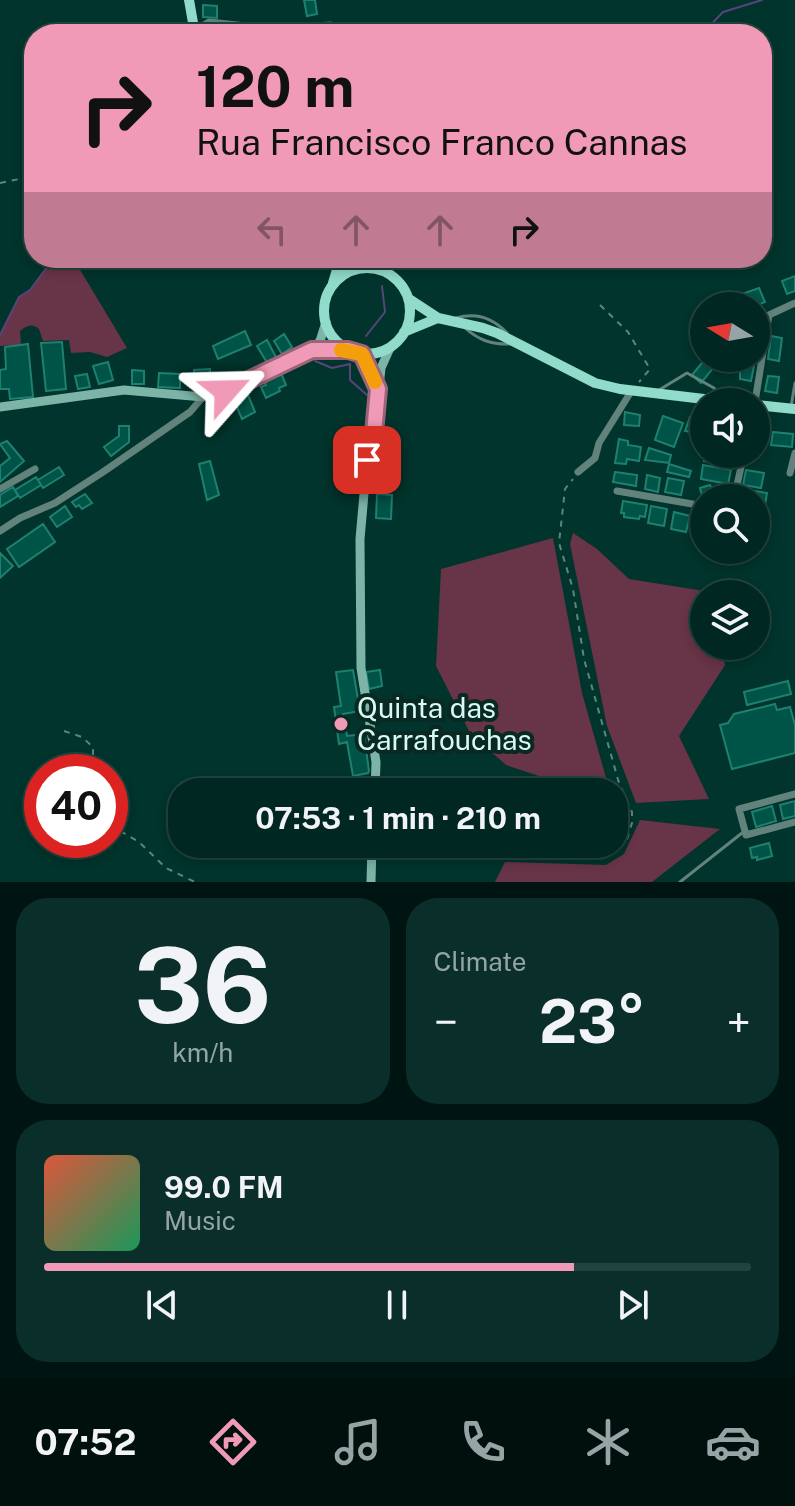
<!DOCTYPE html>
<meta charset="utf-8">
<style>
body{margin:0;font-family:"Public Sans",sans-serif;background:#0a2f2a;color:#f1f3f6;height:100vh;display:flex;flex-direction:column;font-size:30px;white-space:nowrap}
*{box-sizing:border-box;margin:0}
p{font-size:26px;color:#95a5a5}
.icon{flex:none;width:44px;height:44px;fill:none;stroke:currentColor;stroke-width:2;stroke-linecap:round;stroke-linejoin:round}
.map{position:relative;height:882px;overflow:hidden}
.sheet{display:flex;flex-direction:column;gap:16px;padding:16px;background:#001512;flex:1}
.sheet>*{flex:none}
.guide{position:absolute;left:24px;top:24px;width:748px;height:244px;border-radius:32px;box-shadow:0 4px 12px #0003,0 0 0 2px #22443f;background:#f09ab7;color:#111;overflow:hidden}
.needle{width:52px;rotate:281deg}
.tools{position:absolute;left:690px;top:292px;display:grid;gap:16px}
.tools a{display:grid;place-items:center;width:80px;height:80px;border-radius:50%;background:#002721;box-shadow:0 4px 12px #0003,0 0 0 2px #22443f;font-size:40px}
.speed{position:absolute;left:24px;top:754px;display:flex;gap:16px;font-size:40px;font-weight:700;text-align:center}
.speed>*{display:grid;place-content:center;width:104px;height:104px;border-radius:50%;background:#002721;box-shadow:0 4px 12px #0003,0 0 0 2px #22443f;line-height:1}
.speed .limit{border:12px solid #d22;background:#fff;color:#111}
.pin{position:absolute;display:grid;place-items:center;width:68px;height:68px;color:#fff;margin:-34px;border-radius:16px;box-shadow:0 4px 12px #0006}
.me{position:absolute;width:88px;margin:-44px;rotate:65deg;stroke-linejoin:round;filter:drop-shadow(0 0 6px #0008)}
.turn{display:flex;align-items:center;gap:28px;height:168px;padding:0 40px;font-size:36px}
.turn .icon{width:104px;height:104px;stroke-width:2.5}
.turn b{display:block;font-size:56px;line-height:68px}
.lanes{display:flex;align-items:center;height:76px;padding:0 40px;background:#0003;justify-content:center;gap:40px;direction:ltr}
.lanes .off{opacity:.35}
.big{font-size:60px;font-weight:700;line-height:1.1}
.sheet .widget{flex:1;display:flex;flex-direction:column;justify-content:center;gap:12px;min-width:0;padding:0 28px;border-radius:32px;background:#0a2f2a}
.sheet .dial{align-items:center;gap:0}
.dial b{font-size:104px;line-height:1}
.song{display:flex;align-items:center;gap:24px}
.cover{width:96px;height:96px;border-radius:12px;background:linear-gradient(135deg,hsl(10 70% 55%),hsl(150 70% 35%))}
.played{height:8px;border-radius:4px;background:linear-gradient(90deg,#f09ab7 75%,#22443f 75%)}
.keys{display:flex;justify-content:space-around;direction:ltr}
.heat{display:flex;justify-content:space-between;align-items:center;font-size:44px;direction:ltr}
.sheet .tiles{flex:1;display:grid;gap:16px;grid-template-columns:1fr 1fr}
.widget:last-child{grid-column:span 2}
.trip{position:absolute;left:168px;top:778px;width:460px;height:80px;border-radius:32px;background:#002721;box-shadow:0 4px 12px #0003,0 0 0 2px #22443f;font-weight:700;line-height:80px;text-align:center}
.menu{display:flex;height:128px;justify-content:space-around;align-items:center;background:#00100d;color:#95a5a5}
.menu .icon{width:56px;height:56px}
.menu .selected{color:#f09ab7}
.menu b{font-size:36px;color:#f1f3f6}
.map>svg:first-child{display:block}
</style>
<div class="map">
<svg width="795" height="882" viewBox="0 0 795 882">
<rect width="100%" height="100%" fill="#00342c"/>
<path fill="#683447" d="M60,258H73L127,348L107,357L90,352L71,353L69,340L43,341L39,329C32,323 27,325 20,331L21,345L0,346V335L19,297L30,290L47,267Z
M573,533L597,549L629,579L704,591V646H720L725,665L679,736L709,799L636,803L607,726L570,544Z
M553,538L582,693L610,792H587L506,765L470,733L436,666L441,569Z
M640,820L720,829L652,882H495L505,862L606,865L624,854Z"/>
<g fill="none" stroke-linecap="round" stroke-linejoin="round">
<path stroke="#57447b" stroke-width="2" d="M702,34L723,12L762,0
M0,335L19,297L30,290L47,267L60,258
M366,336L385,312L382,286
M315,361L332,368L350,364V380L367,395"/>
</g>
<path fill="#005347" stroke="#1e8170" stroke-width="2" d="M304,0H315L317,14L307,16Z
M203,5L217,6V18L203,17Z
M795,276V291L787,294L782,281Z
M759,288L765,302L758,305L746,303L742,294Z
M245,331L251,345L218,359L213,346Z
M284,334L292,347L282,354L274,341Z
M771,336L782,338L779,361L768,359Z
M267,340L278,361L269,366L257,346Z
M62,342L66,389L46,391L41,343Z
M28,344L33,397L10,399L9,389H0V370L6,369L5,347Z
M706,358H721L701,383L692,375Z
M108,362L113,380L99,384L93,366Z
M740,364L754,366L751,381L740,379Z
M210,369L211,386L195,387L194,370Z
M132,370L144,371V384H132Z
M159,373L180,374V388L158,387Z
M281,373L286,385L279,388L280,391L266,398L261,387L266,385L264,381Z
M87,374L90,387L78,389L75,376Z
M768,376L779,377L777,393L765,391Z
M248,395L255,412L242,419L235,403Z
M625,412L640,415L639,426L624,425Z
M663,416L683,423L674,447L655,440Z
M698,416L704,418L702,434L685,431L690,417L697,419Z
M119,426H129V442L111,456L104,447L119,436Z
M773,432L793,434L792,447L771,445Z
M619,439L628,441V445L641,447L639,461L627,459L626,464L615,463Z
M7,441L24,461L0,482V466L10,458L0,444Z
M649,448L671,455L669,463L645,460Z
M706,454H734L732,467L704,461Z
M210,461L219,495L207,500L199,464Z
M669,464L691,471L689,477L667,472Z
M703,465L731,470L728,484L701,479Z
M59,467L64,475L43,488L38,480Z
M746,470L764,473L761,488L743,485Z
M615,472L637,475L636,486L613,482Z
M647,475L660,478L658,492L645,489Z
M36,477L41,485L20,498L15,490Z
M668,478L684,481L681,495L665,492Z
M710,485L712,489L723,490L722,498L703,500L700,488Z
M13,487L18,496L0,507V495Z
M742,489L767,493L765,505H756V498H740Z
M85,494L92,503L82,509L79,505L76,507L72,502Z
M377,494L392,495L391,519L376,518Z
M623,501L647,505L645,517L640,516L639,519L624,517V513H621Z
M65,506L72,517L57,527L50,517Z
M651,506L667,509L664,526L648,523Z
M674,512L690,516L686,532L671,529Z
M696,513L704,514V535L692,532Z
M43,524L55,542L19,567L7,549Z
M0,553L13,566L0,578Z
M353,670L360,711L343,714L347,736L364,734L369,771L368,773L353,776L347,742L339,744L334,707L341,706L336,672Z
M380,670L382,686L369,689L366,672Z
M788,681L791,694L747,705L744,692Z
M775,704L777,710L790,707L795,725V753L732,769L720,725L728,723L734,714Z
M795,801V816L783,819L780,805Z
M772,806L776,821L756,827L752,812Z
M769,843L772,856L757,860V857L752,858L750,848Z"/>
<g fill="none" stroke-linecap="round" stroke-linejoin="round">
<path stroke="#58887f" stroke-width="2" stroke-dasharray="6 6" stroke-linecap="butt" d="M0,183L34,176
M600,305L628,332L650,369L639,382
M64,731L82,737L93,747V759L89,772
M38,773L42,786
M384,787L396,792
M110,825L139,842L166,868L195,882
M501,844L527,854L586,855L613,850L627,839L632,823V812L619,783L584,659L573,589L559,543L565,489L573,479"/>
<path stroke="#61837b" stroke-width="3" d="M456,318C476,312 493,318 507,333
M464,327C478,340 492,345 511,344
M659,390L687,373L714,388L720,398
M791,407L795,383
M680,882L742,833"/>
<path stroke="#61837b" stroke-width="7" d="M198,34L201,27L209,22L274,29L330,25
M755,402L769,315L795,303
M578,472L595,458L599,443L632,390
M790,473L795,453
M0,489L35,469
M617,491L704,506
M734,498L744,454
M0,531L20,518L55,503L103,472L190,412L203,397
M795,794L739,809L746,835L795,822"/>
<path stroke="#7cb4a7" stroke-width="9" d="M312,350L320,341L326,322
M362,354L377,386
M0,407L124,390L203,397L226,391L312,350H348
M375,792L376,762L361,668L360,539L367,460L374,433L381,368L390,348
M371,882L372,844"/>
<path stroke="#91dbca" stroke-width="10" d="M189,0L195,34
M353,258L368,268
M324 311a43 43 0 1 1 86 0a43 43 0 1 1-86 0Z
M333,283L339,263L338,258
M409,299L438,318L483,328L497,333L595,383L620,389L729,402
M404,332L438,318
M756,405L795,409"/>
</g>
<g fill="none" stroke-linecap="round" stroke-linejoin="round">
<g stroke="#9c6477" stroke-width="20">
<path id="route" d="M226,391L312,350H348L362,354L378,389L374,433L367,460"/>
</g>
<use href="#route" stroke="#f09ab7" stroke-width="14"/>
<path stroke="#f59e0b" stroke-width="14" d="M341,350L362,354L375,382"/>
</g>
<circle fill="#f09ab7" stroke="#0b2822" stroke-width="3" cx="341" cy="724" r="8"/>
<g text-anchor="middle" stroke-width="8" stroke-linejoin="round" paint-order="stroke">
<g font-size="28" fill="#d3fdf3" stroke="#0b2822" text-anchor="start">
<text x="357" y="718">Quinta das<tspan x="357" dy="32">Carrafouchas</tspan></text>
</g>
</g>
</svg>
<div class="tools">
<a><svg class="needle" viewBox="-14 -14 28 28"><path d="M0-13l5 13h-10z" fill="#e53935"/><path d="M0 13l5-13h-10z" fill="#95a5a5"/></svg></a>
<a><svg class="icon" aria-label="sound" viewBox="0 0 24 24"><path d="M4 9h4l5-4v14l-5-4H4zM17 9q2 3 0 6"/></svg></a>
<a><svg class="icon" aria-label="search" viewBox="0 0 24 24"><circle cx="10" cy="10" r="6"/><path d="M15 15l6 6"/></svg></a>
<a><svg class="icon" aria-label="layers" viewBox="0 0 24 24"><path d="M12 4l9 5-9 5-9-5zM3 14l9 5 9-5"/></svg></a>
</div>
<div class="speed"><div class="limit">40</div></div>
<div class="pin" style="left:367px;top:460px;background:#d93025"><svg class="icon" aria-label="arrive" viewBox="0 0 24 24"><path d="M6 21V4h12l-3 4 3 4H6"/></svg></div>
<svg class="me" style="left:226px;top:391px" viewBox="-20 -20 40 40"><path d="M0-17L14 15 0 8-14 15z" fill="#f09ab7" stroke="#fff" stroke-width="4"/></svg>
<div class="trip">07:53 · 1 min · 210 m</div>
<div class="guide">
<div class="turn"><svg class="icon" aria-label="right" viewBox="0 0 24 24"><path d="M7 20v-9h11M14 6l5 5-5 5"/></svg><div><b>120 m</b>Rua Francisco Franco Cannas</div></div>
<div class="lanes"><svg class="icon off" aria-label="left" viewBox="0 0 24 24"><path d="M17 20v-9H6M10 6l-5 5 5 5"/></svg><svg class="icon off" aria-label="ahead" viewBox="0 0 24 24"><path d="M12 20V5M6 11l6-6 6 6"/></svg><svg class="icon off" aria-label="ahead" viewBox="0 0 24 24"><path d="M12 20V5M6 11l6-6 6 6"/></svg><svg class="icon" aria-label="right" viewBox="0 0 24 24"><path d="M7 20v-9h11M14 6l5 5-5 5"/></svg></div>
</div>
</div>
<section class="sheet">
<div class="tiles">
<div class="widget dial"><b>36</b><p>km/h</p></div>
<div class="widget"><p>Climate</p>
<div class="heat"><a>−</a><b class="big">23°</b><a>+</a></div>
</div>
<div class="widget">
<div class="song"><i class="cover"></i><div><b>99.0 FM</b><p>Music</p></div></div>
<div class="played"></div>
<div class="keys"><svg class="icon" aria-label="previous" viewBox="0 0 24 24"><path d="M18 5L8 12l10 7zM5 5v14"/></svg><svg class="icon" aria-label="pause" viewBox="0 0 24 24"><path d="M8 5v14M16 5v14"/></svg><svg class="icon" aria-label="next" viewBox="0 0 24 24"><path d="M6 5l10 7-10 7zM19 5v14"/></svg></div>
</div>
</div>
</section>
<nav class="menu">
<b>07:52</b>
<svg class="icon selected" aria-label="directions" viewBox="0 0 24 24"><path d="M12 3l9 9-9 9-9-9zM9 14v-3h6M13 9l2 2-2 2"/></svg>
<svg class="icon" aria-label="music" viewBox="0 0 24 24"><path d="M9 18V5l10-2v13"/><circle cx="6" cy="18" r="3"/><circle cx="16" cy="16" r="3"/></svg>
<svg class="icon" aria-label="phone" viewBox="0 0 24 24"><path d="M5 4h4l2 5-3 2q2 4 5 5l2-3 5 2v4C11 20 4 13 5 4z"/></svg>
<svg class="icon" aria-label="climate" viewBox="0 0 24 24"><path d="M12 3v18M4 7l16 10M4 17L20 7"/></svg>
<svg class="icon" aria-label="car" viewBox="0 0 24 24"><path d="M5 17H2v-5l4-1 3-4h7l3 4 3 1v5h-3M9 17h6M6 11h13"/><circle cx="7" cy="17" r="2"/><circle cx="17" cy="17" r="2"/></svg>
</nav>
